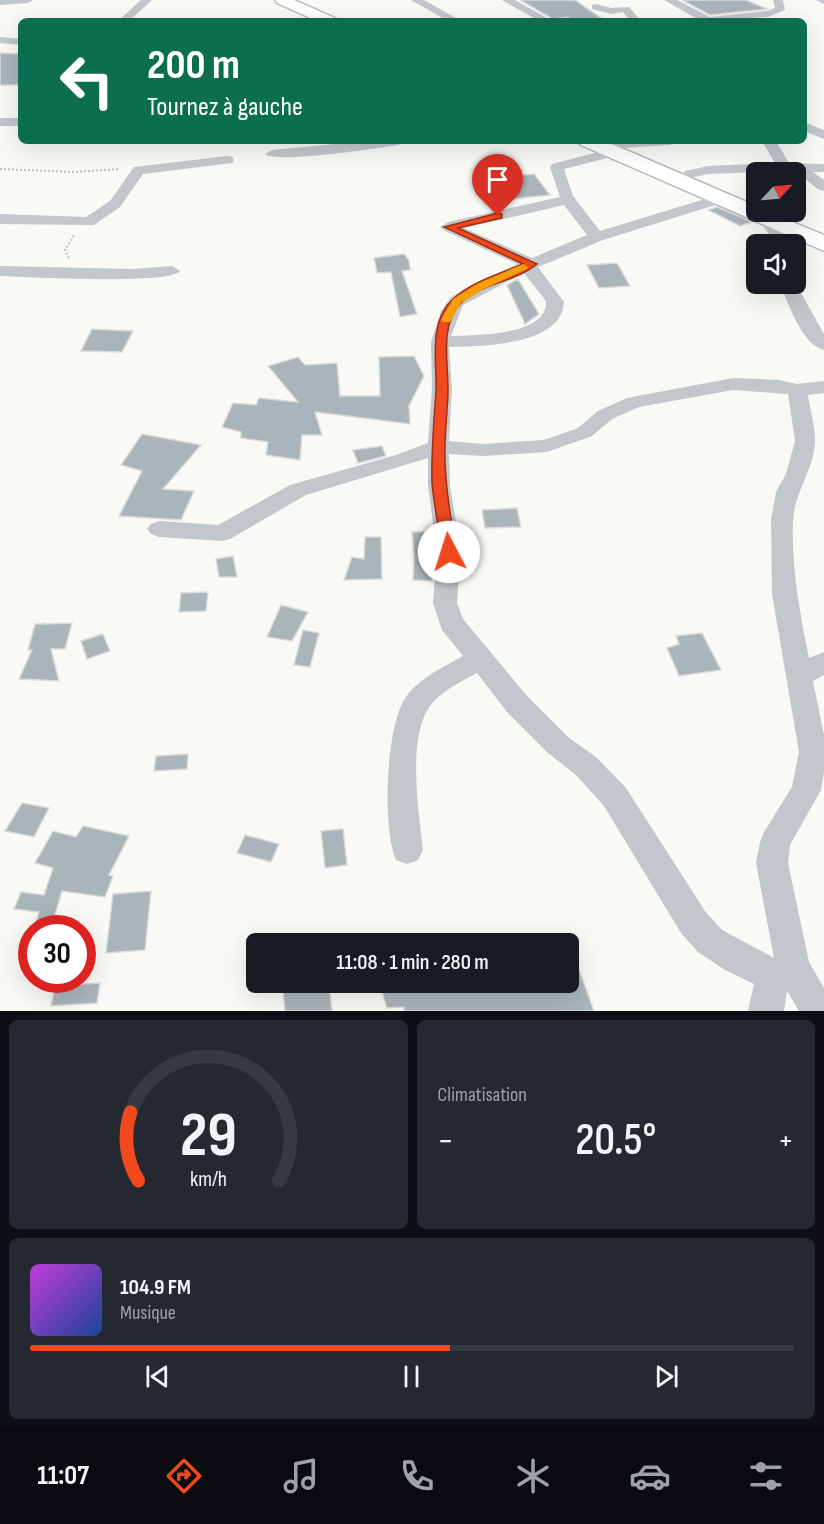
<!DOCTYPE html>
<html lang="fr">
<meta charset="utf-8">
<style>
body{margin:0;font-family:"Sofia Sans Condensed",sans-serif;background:#242831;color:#f1f3f6;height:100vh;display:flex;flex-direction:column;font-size:22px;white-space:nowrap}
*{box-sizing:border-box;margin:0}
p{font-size:20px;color:#9ea1a6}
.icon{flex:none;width:33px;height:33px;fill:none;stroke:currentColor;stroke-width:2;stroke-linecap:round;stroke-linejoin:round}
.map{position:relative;height:1011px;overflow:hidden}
.details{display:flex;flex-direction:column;gap:9px;padding:9px;background:#0d0f14;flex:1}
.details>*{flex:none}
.guide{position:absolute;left:18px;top:18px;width:789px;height:126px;border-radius:9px;box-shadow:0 6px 24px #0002;background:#0b6e4f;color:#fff;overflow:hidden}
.needle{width:39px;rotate:64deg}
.fabs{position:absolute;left:746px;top:162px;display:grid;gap:12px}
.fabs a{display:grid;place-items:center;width:60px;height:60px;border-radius:9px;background:#171b24;box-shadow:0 6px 24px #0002;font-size:30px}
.speed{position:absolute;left:18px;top:915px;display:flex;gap:12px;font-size:30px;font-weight:700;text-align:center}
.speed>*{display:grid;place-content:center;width:78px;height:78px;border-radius:50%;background:#171b24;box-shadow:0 6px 24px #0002;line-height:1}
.speed .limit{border:9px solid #d22;background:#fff;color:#111}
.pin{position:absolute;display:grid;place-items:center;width:51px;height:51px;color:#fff;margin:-62px -26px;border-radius:50% 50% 50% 0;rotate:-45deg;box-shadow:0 0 6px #0007}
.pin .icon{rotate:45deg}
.me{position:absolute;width:66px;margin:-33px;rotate:355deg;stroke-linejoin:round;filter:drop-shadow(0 0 4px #0008)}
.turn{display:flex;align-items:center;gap:21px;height:126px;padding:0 30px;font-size:27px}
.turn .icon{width:78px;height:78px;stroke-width:2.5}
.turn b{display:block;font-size:42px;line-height:51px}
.big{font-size:45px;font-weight:600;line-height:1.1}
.details .card{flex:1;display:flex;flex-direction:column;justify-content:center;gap:9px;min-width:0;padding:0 21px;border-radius:9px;background:#242831}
.details .dial{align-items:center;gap:0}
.dial svg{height:156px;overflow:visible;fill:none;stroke:#363941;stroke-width:7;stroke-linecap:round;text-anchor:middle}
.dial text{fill:#f1f3f6;stroke:none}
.song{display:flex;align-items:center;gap:18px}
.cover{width:72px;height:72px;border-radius:9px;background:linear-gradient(135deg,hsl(290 70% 55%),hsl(220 70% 35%))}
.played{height:6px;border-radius:3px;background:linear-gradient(90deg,#f0481f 55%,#363941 55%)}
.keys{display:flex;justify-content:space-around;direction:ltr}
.heat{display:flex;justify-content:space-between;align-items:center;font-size:33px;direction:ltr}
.details .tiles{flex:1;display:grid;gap:9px;grid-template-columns:1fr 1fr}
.card:last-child{grid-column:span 2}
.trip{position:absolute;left:246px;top:933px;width:333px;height:60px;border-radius:9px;background:#171b24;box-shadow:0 6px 24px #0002;font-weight:600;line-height:60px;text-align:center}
.tab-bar{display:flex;height:96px;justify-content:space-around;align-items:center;background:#090b0e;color:#9ea1a6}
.tab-bar .icon{width:42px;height:42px}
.tab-bar .active{color:#f0481f}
.tab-bar b{font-size:27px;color:#f1f3f6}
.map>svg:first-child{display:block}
</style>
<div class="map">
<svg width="824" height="1011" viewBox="0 0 824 1011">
<rect width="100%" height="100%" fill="#f9f9f6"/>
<path fill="#aab4bb" stroke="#dbdbd8" stroke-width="1.5" d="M520,0H575L605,21H574L568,17L553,19Z
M682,0H746L767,9L710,15Z
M0,53L21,54V85H0Z
M534,174L550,195L502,200L496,177Z
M717,207L753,222L740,226L708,210Z
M404,254L409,260L410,270L402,271L417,314L400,317L391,272L377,273L374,258Z
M617,263L630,286L599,288L587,265Z
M518,279L539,314L525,324L507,285Z
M92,329L133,331L122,352L81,351Z
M414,356L424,376L409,406L410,424L315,412L322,435H302L300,460L266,455L268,442L241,438V432L222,427L233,403L256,405L259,398L298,402L268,366L298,357L305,365L337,363L340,396H380L379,357Z
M142,434L201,445L163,489L194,491L181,520L119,516L142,471L121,465Z
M382,446L386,456L358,463L353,450Z
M517,508L521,527L485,528L482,510Z
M432,531L435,552L432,581L413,580L414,557L412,532Z
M365,537H381L382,579L344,580L352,557L364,559Z
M233,556L237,577H219L216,559Z
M208,592L206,611L179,612L181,593Z
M281,605L308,612L292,641L267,637Z
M44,622V624L72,623L65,649H51L59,681L19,679L32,650H28L35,624H43Z
M303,630L319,633L310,667L294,665Z
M702,633L721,670L679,676L667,648L679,644L676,636Z
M103,634L110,651L87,659L81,641Z
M188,754L187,769L154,771L156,756Z
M22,803L49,808L34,837L5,831Z
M83,826L129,836L109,875L113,876L105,897L62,891L51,928H34L39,912L14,909L21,892L44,895L53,868L35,863L53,831L76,837Z
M343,829L347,865L325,868L321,831Z
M245,835L279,844L271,862L237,853Z
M151,891L145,950L106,953L113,894Z
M572,950L594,1011H404V1007L387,1008L379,982H568V951Z
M282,982H329L332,1011H285Z
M100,983L97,1003L51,1006L55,986Z"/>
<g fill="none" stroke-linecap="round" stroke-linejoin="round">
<g stroke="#b5bbbf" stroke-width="3">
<path id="primary" d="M275,0H294L335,18L338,21H317L277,3Z
M578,141H605L756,206V212H768L824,235V251L581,145Z"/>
</g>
<path stroke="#bcc0c3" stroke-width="2" stroke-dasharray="2 2" stroke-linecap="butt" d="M0,169L74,172L120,169
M69,258L65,250L75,234"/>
<path fill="#c2c7cb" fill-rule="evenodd" d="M0,0H33L28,3L0,5Z
M141,0H152L129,21H118Z
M411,0H424L461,21H448Z
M502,0H515L552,21H539Z
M664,0H677L710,17L767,11L775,8L773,0H783L785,10L768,17L701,21Z
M816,0H824V4Z
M596,4L611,8L629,7L641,21H630L623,12L611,14L592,9V5Z
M0,37L21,39V45L0,43Z
M0,118H21V126H0Z
M804,122L824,130V139L804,131Z
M366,141H405L398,145C378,148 275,164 265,154L272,150Z
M617,141H677L670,145L621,148L614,144Z
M762,141H776L789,163L824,164V172H813L824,180V191L819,190L795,171L708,174L690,178L683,174L685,171L708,166L775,163Z
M614,148L619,149L621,152L619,155L564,169L573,196L600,231L718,195H728L730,198L728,201L603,240L538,267L564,302C562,346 481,346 449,347L452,388L449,441L483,444L544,440L578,428L598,411L627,398L733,378L779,380L797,384L824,381V393L808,395C810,409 815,426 815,440C815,468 795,491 793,520C791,567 800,613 809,658L824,652V675L813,681L824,735V771L821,790L790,845L788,863L809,962L824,988V1011H799L787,991L784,1011H748L754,984L725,970L698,952L681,933L604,806L576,775L548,753L507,712L477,673C462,681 446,689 434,701C405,731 419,812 423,850L418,860L407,864L396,860C382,829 386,730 404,700C417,679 442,668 463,656L442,630L433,603L437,552L428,486V458L306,495L230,539L222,541L159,537L151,534L147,529L151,524L159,521L218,525L290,485L396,455L428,443L432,388L431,342L441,311L451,297L517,264L443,230L440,227L448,222L560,197L550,167L552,164ZM564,205L587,235L532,258L464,228ZM524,273L546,301C548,336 475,335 451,336L463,305ZM733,390L788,394L795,441L786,474L776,492L771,520L772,594L799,752L792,787L764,832L760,842L756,863L774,958L722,930L705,911L626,788L596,757L568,737L527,696L463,619L457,603L461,552L450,486L449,454L483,456L547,452L592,436L612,419L639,407Z
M227,156L232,157L234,160L232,163L143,174L120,207L94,225L0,224V214L86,217L110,201L134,167Z
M765,212L770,214L787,237L788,244H772L771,237L757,217Z
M0,266L132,269L172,266L180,271C170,285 25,277 0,276Z
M795,282L824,334V350C801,344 789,304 780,284Z"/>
<use href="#primary" fill="#fff" fill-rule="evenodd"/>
</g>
<path fill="#f0481f" stroke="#9c2f14" stroke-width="1.5" d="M498,213L502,214V218L458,228L537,264C516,282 480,283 460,304C440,325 448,362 448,388C448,408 445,427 445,447C444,482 451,517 456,552L449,557L442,552C439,529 434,506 432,483C431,452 434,422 436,391C437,361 428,322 453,299C471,282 501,273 523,264L444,227Z"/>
<path fill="#f59e0b" d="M523,264L528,267L527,269L484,289L461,303L450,322H443L441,320L453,299L477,284Z"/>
</svg>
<div class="fabs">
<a><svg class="needle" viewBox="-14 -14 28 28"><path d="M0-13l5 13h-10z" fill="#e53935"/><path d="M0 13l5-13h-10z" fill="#9ea1a6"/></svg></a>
<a><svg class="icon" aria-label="sound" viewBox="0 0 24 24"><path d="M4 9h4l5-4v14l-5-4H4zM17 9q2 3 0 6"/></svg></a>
</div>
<div class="speed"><div class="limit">30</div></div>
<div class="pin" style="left:498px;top:216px;background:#d93025"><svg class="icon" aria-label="arrive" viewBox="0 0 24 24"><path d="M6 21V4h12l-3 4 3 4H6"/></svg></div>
<svg class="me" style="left:449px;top:552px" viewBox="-20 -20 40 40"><circle r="19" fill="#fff"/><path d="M0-13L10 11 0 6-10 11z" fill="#f0481f"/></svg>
<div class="trip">11:08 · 1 min · 280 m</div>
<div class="guide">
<div class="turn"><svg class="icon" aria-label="left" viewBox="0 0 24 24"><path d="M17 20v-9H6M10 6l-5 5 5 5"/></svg><div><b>200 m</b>Tournez à gauche</div></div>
</div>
</div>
<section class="details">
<div class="tiles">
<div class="card dial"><svg viewBox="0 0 100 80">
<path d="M14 69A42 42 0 1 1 86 69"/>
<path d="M14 69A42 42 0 0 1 10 34" stroke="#f0481f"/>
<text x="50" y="56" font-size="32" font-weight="700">29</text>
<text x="50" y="72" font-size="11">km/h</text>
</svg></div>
<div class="card"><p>Climatisation</p>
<div class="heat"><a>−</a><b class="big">20.5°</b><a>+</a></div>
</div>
<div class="card">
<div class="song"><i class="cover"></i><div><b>104.9 FM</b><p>Musique</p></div></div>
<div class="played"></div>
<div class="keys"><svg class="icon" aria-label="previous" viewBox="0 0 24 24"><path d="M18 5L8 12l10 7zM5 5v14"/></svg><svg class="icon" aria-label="pause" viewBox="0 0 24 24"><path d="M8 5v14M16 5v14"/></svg><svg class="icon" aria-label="next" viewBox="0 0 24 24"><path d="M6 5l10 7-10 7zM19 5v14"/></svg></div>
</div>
</div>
</section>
<nav class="tab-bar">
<b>11:07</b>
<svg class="icon active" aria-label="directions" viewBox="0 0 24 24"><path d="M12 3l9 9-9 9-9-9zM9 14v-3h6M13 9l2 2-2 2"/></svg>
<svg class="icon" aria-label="music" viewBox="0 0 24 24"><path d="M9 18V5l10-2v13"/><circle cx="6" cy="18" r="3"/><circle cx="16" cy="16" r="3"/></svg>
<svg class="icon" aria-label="phone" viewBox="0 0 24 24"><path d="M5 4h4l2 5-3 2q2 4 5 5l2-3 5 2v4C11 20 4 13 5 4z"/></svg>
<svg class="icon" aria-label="climate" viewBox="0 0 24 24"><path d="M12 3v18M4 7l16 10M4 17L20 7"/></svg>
<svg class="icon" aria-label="car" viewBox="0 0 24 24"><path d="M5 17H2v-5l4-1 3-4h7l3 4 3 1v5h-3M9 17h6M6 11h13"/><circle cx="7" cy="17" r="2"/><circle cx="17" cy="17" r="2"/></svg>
<svg class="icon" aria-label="filters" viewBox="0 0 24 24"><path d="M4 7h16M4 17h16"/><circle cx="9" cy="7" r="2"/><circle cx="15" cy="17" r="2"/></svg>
</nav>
